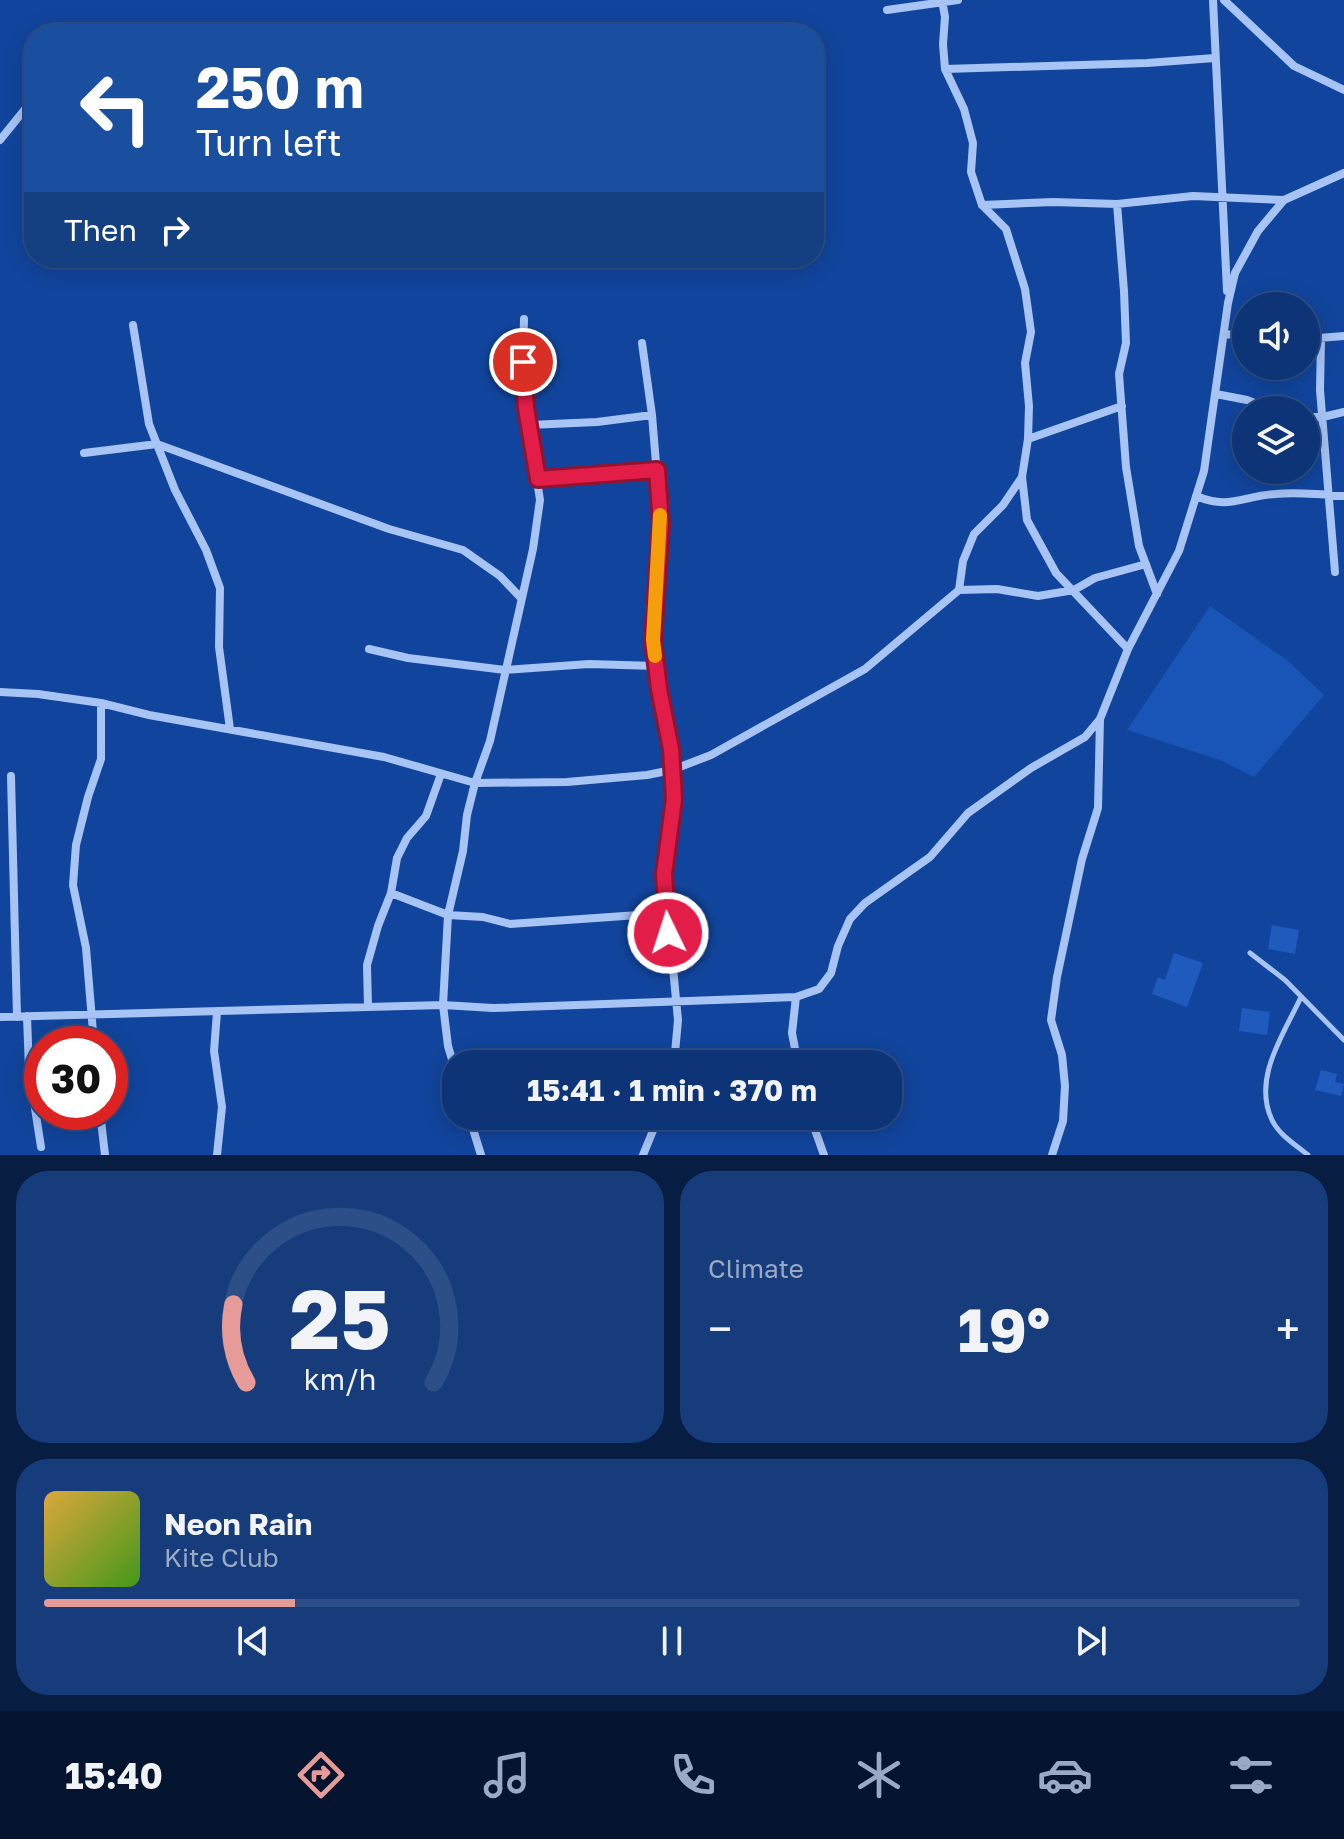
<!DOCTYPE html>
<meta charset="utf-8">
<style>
body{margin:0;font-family:"Golos Text",sans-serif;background:#163c7b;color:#f1f3f6;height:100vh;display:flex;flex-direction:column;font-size:30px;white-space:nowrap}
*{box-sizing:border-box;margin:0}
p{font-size:26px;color:#9aaac5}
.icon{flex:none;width:44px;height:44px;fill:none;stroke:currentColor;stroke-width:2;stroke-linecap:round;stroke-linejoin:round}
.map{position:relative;height:1155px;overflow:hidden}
.side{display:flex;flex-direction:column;gap:16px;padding:16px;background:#071d41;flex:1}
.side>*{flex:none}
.guide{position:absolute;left:24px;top:24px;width:800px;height:244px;border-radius:32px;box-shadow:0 4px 20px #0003,0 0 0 2px #2d4f88;background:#1a4fa0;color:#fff;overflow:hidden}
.fabs{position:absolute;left:1232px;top:292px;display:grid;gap:16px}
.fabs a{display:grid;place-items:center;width:88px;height:88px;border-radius:50%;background:#0d3476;box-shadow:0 4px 20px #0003,0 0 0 2px #2d4f88;font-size:40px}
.speed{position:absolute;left:24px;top:1026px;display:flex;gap:16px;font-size:40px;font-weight:700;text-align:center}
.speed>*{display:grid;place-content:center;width:104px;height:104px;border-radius:50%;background:#0d3476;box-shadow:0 4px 20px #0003,0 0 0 2px #2d4f88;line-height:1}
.speed .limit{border:12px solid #d22;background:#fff;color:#111}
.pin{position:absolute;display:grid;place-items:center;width:68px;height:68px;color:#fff;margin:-34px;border:4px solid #fff;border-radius:50%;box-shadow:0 2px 8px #0007}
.me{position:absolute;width:88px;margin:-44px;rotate:356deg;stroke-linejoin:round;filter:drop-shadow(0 0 6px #0008)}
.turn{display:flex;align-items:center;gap:28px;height:168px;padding:0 40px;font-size:36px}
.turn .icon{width:104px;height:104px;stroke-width:2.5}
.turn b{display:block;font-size:56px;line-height:68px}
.then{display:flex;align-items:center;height:76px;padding:0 40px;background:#0003;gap:16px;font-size:30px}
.big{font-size:60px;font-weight:700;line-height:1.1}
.side .widget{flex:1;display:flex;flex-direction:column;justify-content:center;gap:12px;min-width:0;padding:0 28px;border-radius:32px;background:#163c7b}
.side .dial{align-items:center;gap:0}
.dial svg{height:208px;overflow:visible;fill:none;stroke:#2d4f88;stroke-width:7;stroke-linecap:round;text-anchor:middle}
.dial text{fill:#f1f3f6;stroke:none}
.song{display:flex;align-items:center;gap:24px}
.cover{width:96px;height:96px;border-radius:12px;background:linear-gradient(135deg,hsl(40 70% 55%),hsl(100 70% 35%))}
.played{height:8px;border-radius:4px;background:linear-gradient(90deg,#e69b98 20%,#2d4f88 20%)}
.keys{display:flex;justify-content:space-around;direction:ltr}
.heat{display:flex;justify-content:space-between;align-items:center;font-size:44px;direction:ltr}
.side .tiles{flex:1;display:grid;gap:16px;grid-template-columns:1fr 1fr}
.widget:last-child{grid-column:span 2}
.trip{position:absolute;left:442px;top:1050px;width:460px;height:80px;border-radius:32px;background:#0d3476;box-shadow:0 4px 20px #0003,0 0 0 2px #2d4f88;font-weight:700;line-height:80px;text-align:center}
.tab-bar{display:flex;height:128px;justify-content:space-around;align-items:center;background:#05152f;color:#9aaac5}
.tab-bar .icon{width:56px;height:56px}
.tab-bar .on{color:#e69b98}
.tab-bar b{font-size:36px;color:#f1f3f6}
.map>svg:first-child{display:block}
</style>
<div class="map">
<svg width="1344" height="1155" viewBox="0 0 1344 1155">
<rect width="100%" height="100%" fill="#11459d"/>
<path fill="#1955b7" d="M1210,606L1288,661L1324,695L1254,777L1220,760L1127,730Z"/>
<path fill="#1f5abc" d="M1272,925L1299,930L1295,954L1268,949Z
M1174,953L1203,963L1187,1007L1152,994L1158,977L1165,980Z
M1242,1008L1270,1012L1267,1035L1239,1031Z
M1321,1070L1337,1074L1335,1082L1344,1084L1341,1096L1315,1090Z"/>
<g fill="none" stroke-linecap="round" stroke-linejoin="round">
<path stroke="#a7c4f5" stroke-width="5" d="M1250,953L1285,980L1344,1040
M1301,997C1284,1034 1252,1078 1272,1120C1279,1135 1296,1145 1308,1155"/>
<path stroke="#a7c4f5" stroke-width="8" d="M942,0L945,17L943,44L945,69L964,109L973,143L971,172L982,205L1006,229L1025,289L1031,332L1025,363L1029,406L1028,439L1022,477L1027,520L1056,573L1128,649
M1213,0L1227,291
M1224,0L1294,66L1344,90
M887,10L958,0
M945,69L1147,63L1215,58
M0,140L34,98
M1117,204L1124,291L1126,343L1119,374L1126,467L1139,546L1157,594
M982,205L1053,202L1117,204L1193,196L1284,200
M133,325L149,424L175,490L206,550L220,588L219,647L230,729
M1224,334L1246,336
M1306,339L1344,336
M1321,339L1320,390L1335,572
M642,343L652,415L661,524L653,640L659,689L671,749L674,799L664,874L678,1020L674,1064
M1216,394L1247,400L1273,410
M1306,417H1323L1344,412
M529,425L597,422L652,415
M1028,439L1122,406
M84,453L157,444L389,529L463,550L500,576L521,598
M538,479L657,470
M1196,496C1230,510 1242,496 1275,494C1298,492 1321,494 1344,496
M959,590L963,561L974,534L1003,505L1022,477
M369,649L408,658L505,670L589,664L656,666
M0,692L38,694L101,703L149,715L384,757L475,783L567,782L647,775L672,770L711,755L865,669L959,590L997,589L1038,596L1074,590L1095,578L1146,564
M11,776L17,1017
M391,893L448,915L483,917L510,924L667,913
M796,997L792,1033L798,1064
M368,1007L367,965L378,926L391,893L397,858L407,838L426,816L441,774
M217,1012L214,1051L222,1107L217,1155
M27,1016L29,1070L41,1147
M0,1017L443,1005L493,1008L796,997L819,989L831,973L838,946L850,919L865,903L930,857L968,813L1031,768L1085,737L1100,719L1128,649L1179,551L1204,471L1228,303L1235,273L1258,231L1284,200L1344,173
M94,1044L86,948L73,885L76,845L88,797L101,759V703
M456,1073L448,1046L443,1005L448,915L463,851L467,815L475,783L490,741L533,549L540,500L526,408L523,362L524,319
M100,1112L105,1155
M469,1116L481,1155
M810,1116L824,1155
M643,1155L659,1116
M1052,1155L1063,1121L1065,1086L1062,1055L1051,1020L1057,977L1082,859L1098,808L1100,719"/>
</g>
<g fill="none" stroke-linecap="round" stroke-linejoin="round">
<g stroke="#92132f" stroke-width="20">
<path id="route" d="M523,362L526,408L538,479L657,470L661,524L653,640L659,689L671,749L674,799L664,874L668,933"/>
</g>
<use href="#route" stroke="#e11d48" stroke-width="14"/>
<path stroke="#f59e0b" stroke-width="14" d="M655,656L653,640L660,515"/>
</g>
</svg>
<div class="fabs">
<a><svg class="icon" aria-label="sound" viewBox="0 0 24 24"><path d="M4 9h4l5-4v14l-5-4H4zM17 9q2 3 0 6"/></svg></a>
<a><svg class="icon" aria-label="layers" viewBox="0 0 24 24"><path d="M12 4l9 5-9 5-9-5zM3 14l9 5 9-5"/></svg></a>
</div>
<div class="speed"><div class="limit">30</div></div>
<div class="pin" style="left:523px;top:362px;background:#d93025"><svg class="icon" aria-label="arrive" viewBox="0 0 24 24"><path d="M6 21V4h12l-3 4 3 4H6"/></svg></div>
<svg class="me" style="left:668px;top:933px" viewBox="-20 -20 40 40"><circle r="17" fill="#e11d48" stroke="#fff" stroke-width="3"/><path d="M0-11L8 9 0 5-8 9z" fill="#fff"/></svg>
<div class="trip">15:41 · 1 min · 370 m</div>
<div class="guide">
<div class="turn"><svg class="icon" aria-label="left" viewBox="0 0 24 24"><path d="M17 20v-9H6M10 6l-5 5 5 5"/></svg><div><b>250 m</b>Turn left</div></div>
<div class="then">Then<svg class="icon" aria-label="right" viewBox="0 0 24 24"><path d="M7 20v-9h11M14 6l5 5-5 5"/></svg></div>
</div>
</div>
<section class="side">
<div class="tiles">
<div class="widget dial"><svg viewBox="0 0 100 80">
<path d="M14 69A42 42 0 1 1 86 69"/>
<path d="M14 69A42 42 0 0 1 9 39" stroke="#e69b98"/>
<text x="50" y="56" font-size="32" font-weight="700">25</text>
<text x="50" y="72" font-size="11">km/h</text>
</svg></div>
<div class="widget"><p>Climate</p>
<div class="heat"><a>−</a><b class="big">19°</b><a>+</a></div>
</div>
<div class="widget">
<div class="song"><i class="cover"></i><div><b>Neon Rain</b><p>Kite Club</p></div></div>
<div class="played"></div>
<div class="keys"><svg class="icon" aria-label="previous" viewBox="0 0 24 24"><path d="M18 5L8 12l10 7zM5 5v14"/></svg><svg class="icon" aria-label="pause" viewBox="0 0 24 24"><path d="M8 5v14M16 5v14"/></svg><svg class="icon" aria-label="next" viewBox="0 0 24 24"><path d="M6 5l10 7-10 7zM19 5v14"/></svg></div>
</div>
</div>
</section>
<nav class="tab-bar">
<b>15:40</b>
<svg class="icon on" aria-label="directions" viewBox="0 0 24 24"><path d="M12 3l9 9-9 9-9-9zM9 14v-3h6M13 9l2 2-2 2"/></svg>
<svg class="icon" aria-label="music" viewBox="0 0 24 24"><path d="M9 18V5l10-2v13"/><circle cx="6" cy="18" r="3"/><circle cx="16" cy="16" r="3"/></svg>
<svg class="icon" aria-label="phone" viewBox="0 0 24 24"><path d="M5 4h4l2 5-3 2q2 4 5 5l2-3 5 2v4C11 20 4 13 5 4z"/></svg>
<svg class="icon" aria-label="climate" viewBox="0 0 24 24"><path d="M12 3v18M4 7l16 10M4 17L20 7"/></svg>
<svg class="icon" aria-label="car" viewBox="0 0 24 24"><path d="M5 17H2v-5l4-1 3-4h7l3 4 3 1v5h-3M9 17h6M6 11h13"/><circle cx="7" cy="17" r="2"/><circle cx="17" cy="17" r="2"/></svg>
<svg class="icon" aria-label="filters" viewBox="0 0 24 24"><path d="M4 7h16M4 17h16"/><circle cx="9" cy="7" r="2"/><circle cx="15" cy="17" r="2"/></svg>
</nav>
